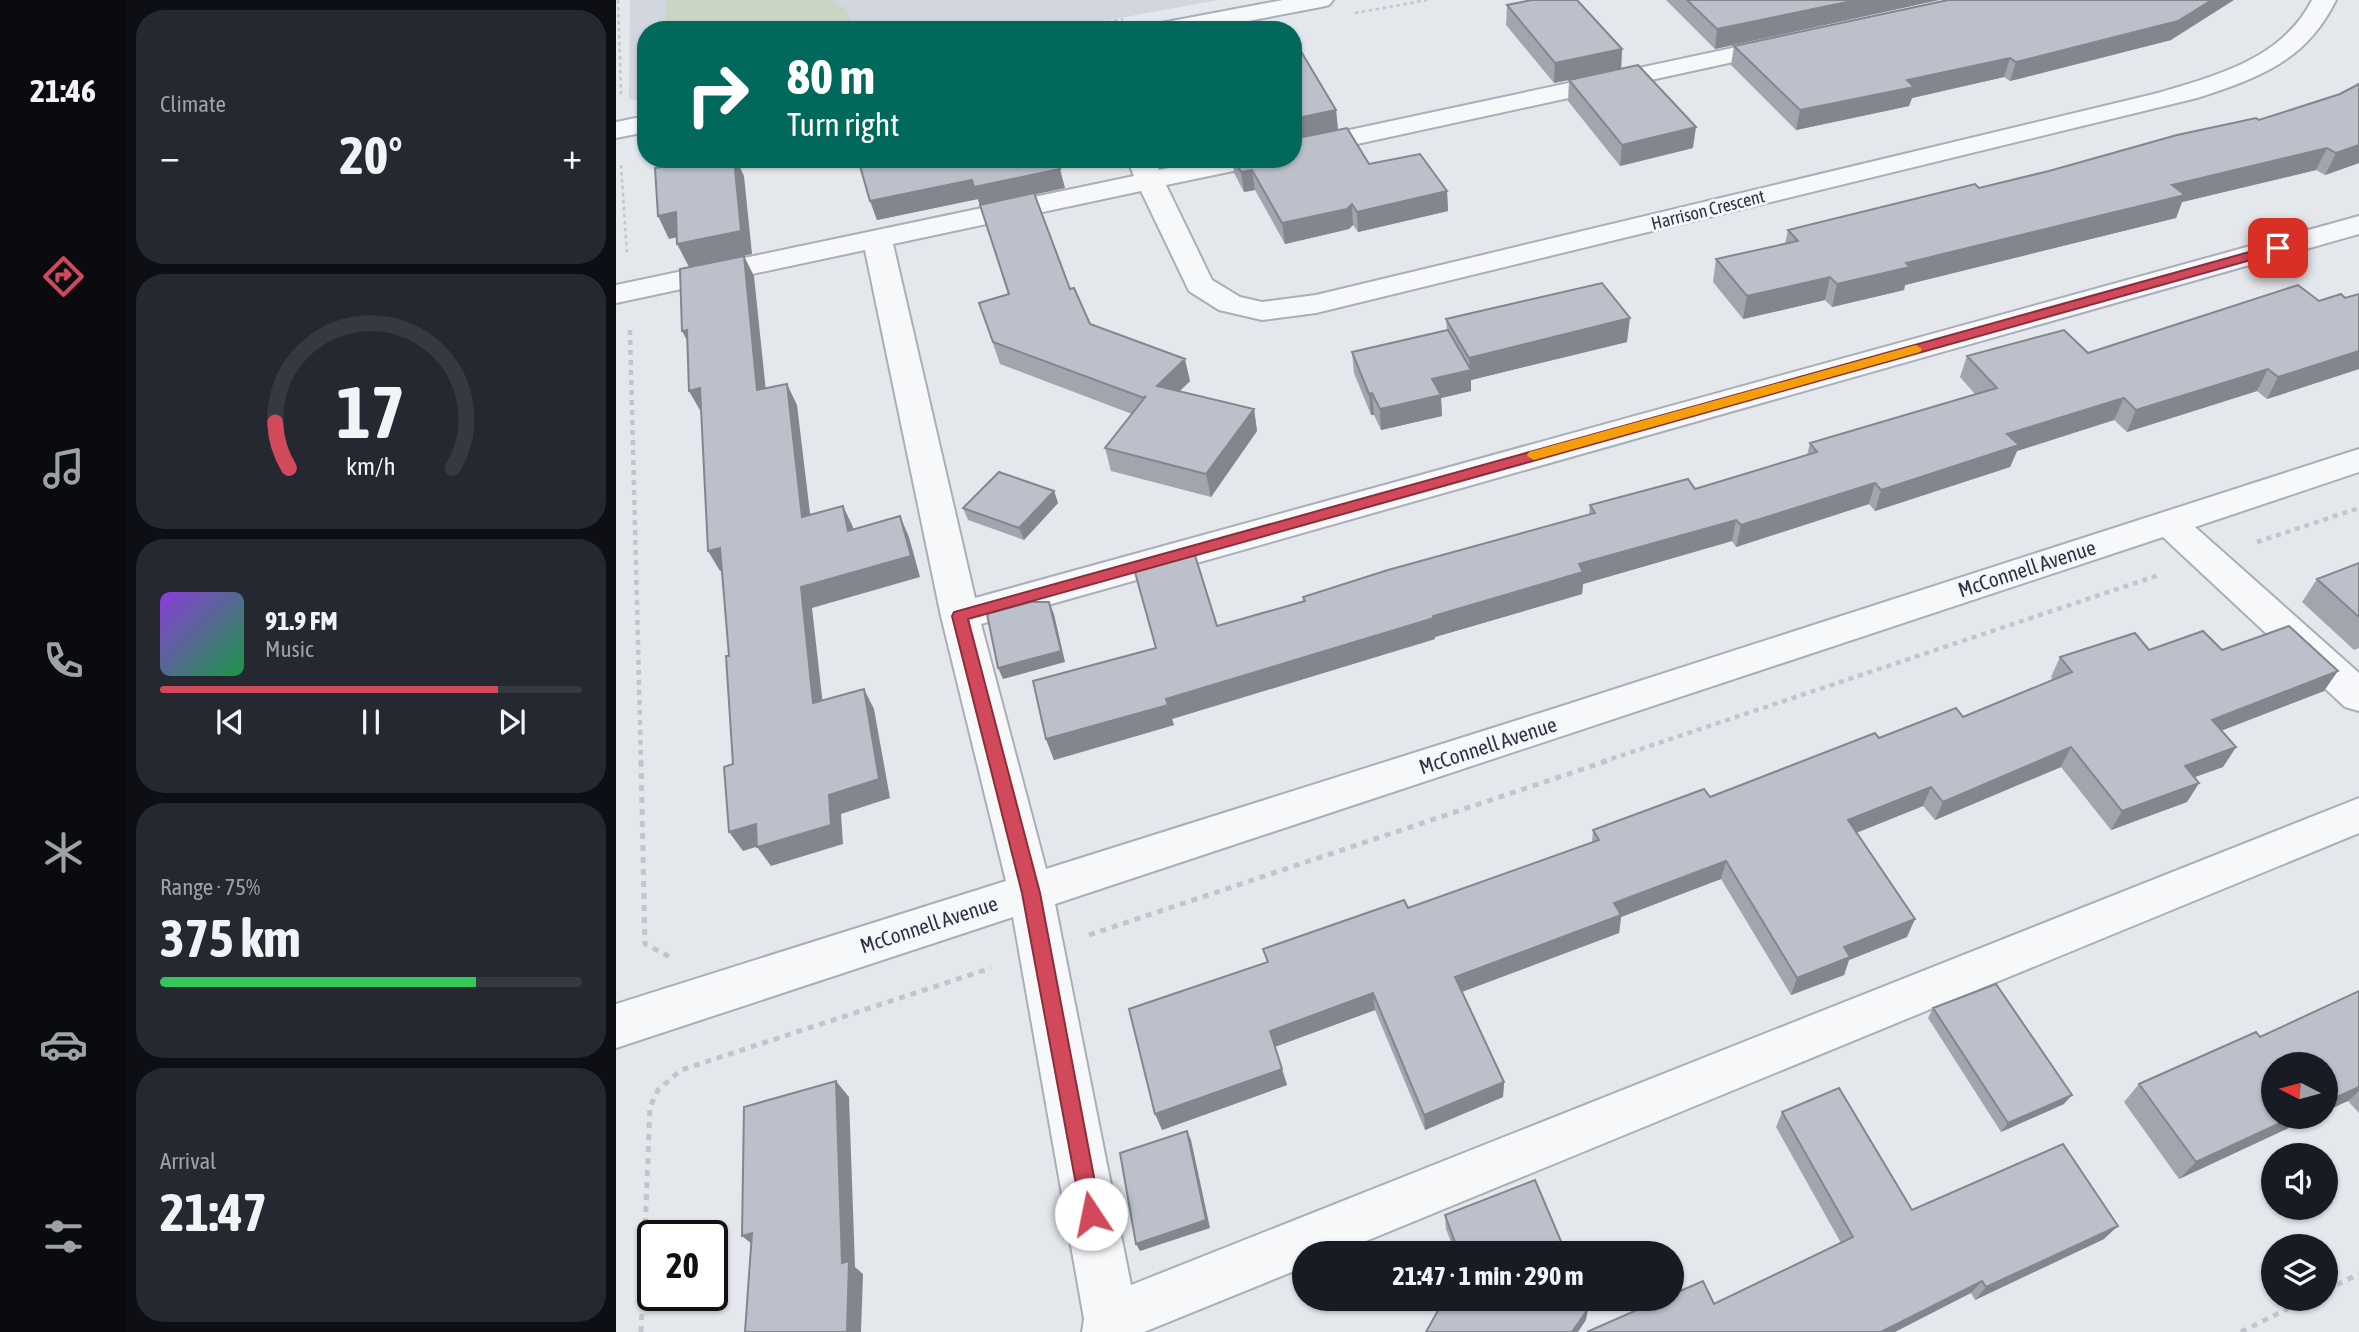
<!DOCTYPE html>
<meta charset="utf-8">
<style>
body{margin:0;font-family:"Asap Condensed",sans-serif;background:#242831;color:#f1f3f6;height:100vh;display:flex;flex-direction:column;font-size:26px;white-space:nowrap}
*{box-sizing:border-box;margin:0}
p{font-size:23px;color:#9ea1a6}
.icon{flex:none;width:38px;height:38px;fill:none;stroke:currentColor;stroke-width:2;stroke-linecap:round;stroke-linejoin:round}
.map{position:relative;flex:1;overflow:hidden}
.panel{display:flex;flex-direction:column;gap:10px;padding:10px;background:#0d0f14;width:490px}
.panel>*{flex:none}
.hud{position:absolute;left:21px;top:21px;width:665px;height:147px;border-radius:28px;box-shadow:0 2px 5px #0004;background:#00695c;color:#fff;overflow:hidden}
.needle{width:46px;rotate:276deg}
.tools{position:absolute;left:1645px;top:1052px;display:grid;gap:14px}
.tools a{display:grid;place-items:center;width:77px;height:77px;border-radius:50%;background:#171b24;box-shadow:0 2px 5px #0004;font-size:35px}
.speed{position:absolute;left:21px;top:1220px;display:flex;gap:14px;font-size:35px;font-weight:700;text-align:center}
.speed>*{display:grid;place-content:center;width:91px;height:91px;border-radius:50%;background:#171b24;box-shadow:0 2px 5px #0004;line-height:1}
.speed .limit{border:4px solid #111;border-radius:10px;background:#fff;color:#111}
.pin{position:absolute;display:grid;place-items:center;width:60px;height:60px;color:#fff;margin:-30px;border-radius:14px;box-shadow:0 4px 10px #0006}
.me{position:absolute;width:77px;margin:-38px;rotate:349deg;stroke-linejoin:round;filter:drop-shadow(0 0 5px #0008)}
.turn{display:flex;align-items:center;gap:24px;height:147px;padding:0 35px;font-size:32px}
.turn .icon{width:91px;height:91px;stroke-width:2.5}
.turn b{display:block;font-size:49px;line-height:60px}
.big{font-size:52px;font-weight:700;line-height:1.1}
.panel .card{flex:1;display:flex;flex-direction:column;justify-content:center;gap:10px;min-width:0;padding:0 24px;border-radius:28px;background:#242831}
.panel .dial{align-items:center;gap:0}
.dial svg{height:182px;overflow:visible;fill:none;stroke:#363941;stroke-width:7;stroke-linecap:round;text-anchor:middle}
.dial text{fill:#f1f3f6;stroke:none}
.song{display:flex;align-items:center;gap:21px}
.cover{width:84px;height:84px;border-radius:10px;background:linear-gradient(135deg,hsl(270 70% 55%),hsl(140 70% 35%))}
.played{height:7px;border-radius:4px;background:linear-gradient(90deg,#d1495b 80%,#363941 80%)}
.keys{display:flex;justify-content:space-around;direction:ltr}
.heat{display:flex;justify-content:space-between;align-items:center;font-size:38px;direction:ltr}
.charge{height:10px;border-radius:5px;background:linear-gradient(90deg,#34c759 75%,#363941 0)}
.trip{position:absolute;left:676px;top:1241px;width:392px;height:70px;border-radius:35px;background:#171b24;box-shadow:0 2px 5px #0004;font-weight:700;line-height:70px;text-align:center}
main{display:flex;flex:1;min-height:0}
.tab-bar{display:flex;flex-direction:column;width:126px;justify-content:space-around;align-items:center;background:#090b0e;color:#9ea1a6}
.tab-bar .icon{width:49px;height:49px}
.tab-bar .current{color:#d1495b}
.tab-bar b{font-size:32px;color:#f1f3f6}
.map>svg:first-child{display:block}
</style>
<main>
<nav class="tab-bar">
<b>21:46</b>
<svg class="icon current" aria-label="directions" viewBox="0 0 24 24"><path d="M12 3l9 9-9 9-9-9zM9 14v-3h6M13 9l2 2-2 2"/></svg>
<svg class="icon" aria-label="music" viewBox="0 0 24 24"><path d="M9 18V5l10-2v13"/><circle cx="6" cy="18" r="3"/><circle cx="16" cy="16" r="3"/></svg>
<svg class="icon" aria-label="phone" viewBox="0 0 24 24"><path d="M5 4h4l2 5-3 2q2 4 5 5l2-3 5 2v4C11 20 4 13 5 4z"/></svg>
<svg class="icon" aria-label="climate" viewBox="0 0 24 24"><path d="M12 3v18M4 7l16 10M4 17L20 7"/></svg>
<svg class="icon" aria-label="car" viewBox="0 0 24 24"><path d="M5 17H2v-5l4-1 3-4h7l3 4 3 1v5h-3M9 17h6M6 11h13"/><circle cx="7" cy="17" r="2"/><circle cx="17" cy="17" r="2"/></svg>
<svg class="icon" aria-label="filters" viewBox="0 0 24 24"><path d="M4 7h16M4 17h16"/><circle cx="9" cy="7" r="2"/><circle cx="15" cy="17" r="2"/></svg>
</nav>
<section class="panel">
<div class="card"><p>Climate</p>
<div class="heat"><a>−</a><b class="big">20°</b><a>+</a></div>
</div>
<div class="card dial"><svg viewBox="0 0 100 80">
<path d="M14 69A42 42 0 1 1 86 69"/>
<path d="M14 69A42 42 0 0 1 8 49" stroke="#d1495b"/>
<text x="50" y="56" font-size="32" font-weight="700">17</text>
<text x="50" y="72" font-size="11">km/h</text>
</svg></div>
<div class="card">
<div class="song"><i class="cover"></i><div><b>91.9 FM</b><p>Music</p></div></div>
<div class="played"></div>
<div class="keys"><svg class="icon" aria-label="previous" viewBox="0 0 24 24"><path d="M18 5L8 12l10 7zM5 5v14"/></svg><svg class="icon" aria-label="pause" viewBox="0 0 24 24"><path d="M8 5v14M16 5v14"/></svg><svg class="icon" aria-label="next" viewBox="0 0 24 24"><path d="M6 5l10 7-10 7zM19 5v14"/></svg></div>
</div>
<div class="card"><p>Range · 75%</p><b class="big">375 km</b><div class="charge"></div></div>
<div class="card"><p>Arrival</p><b class="big">21:47</b></div>
</section>
<div class="map">
<svg width="1743" height="1332" viewBox="0 0 1743 1332">
<rect width="100%" height="100%" fill="#e4e7ec"/>
<path fill="#d2d6de" d="M14,0H603L437,30H30V101L13,99Z"/>
<path fill="#c9d6c5" d="M50,0H216L230,9L239,30H50Z"/>
<g fill="none" stroke-linecap="round" stroke-linejoin="round">
<g stroke="#a9aeb7" stroke-width="4">
<path id="minor" d="M667,0H717L713,5L705,7L585,30H533L536,25L545,23Z
M1696,0H1720C1690,61 1643,78 1581,98L700,313L646,320L603,310L573,291L525,191L277,244L359,598L1743,216V234L365,624L430,869L940,708L1743,449V472L1579,527L1743,673V711L1729,707L1547,537L439,904L515,1285L1743,798V833L721,1253H688V1267L528,1332H466L468,1319L397,917L0,1048V1004L390,881L325,616L249,250L0,303V285L518,176L511,159H538L543,170L596,159H649L646,165L550,185L596,280L624,297L646,302L700,295L1542,93C1602,75 1666,59 1696,0Z
M1168,37L1177,39L1180,44L1177,49L677,158V142Z
M30,116V132L0,138V122Z"/>
</g>
<path stroke="#c2c5cb" stroke-width="2.5" stroke-dasharray="3.5 3.5" stroke-linecap="butt" d="M2,0L5,94
M739,13L811,0
M450,30L507,19
M5,165L11,254"/>
<path stroke="#c2c5cb" stroke-width="4.5" stroke-dasharray="5 5" stroke-linecap="butt" d="M14,330L25,762
M1641,542L1743,508
M986,762L1543,575"/>
<path stroke="#c2c5cb" stroke-width="5" stroke-dasharray="6 6" stroke-linecap="butt" d="M25,761L29,944L54,957
M473,935L991,761
M1710,1290L1743,1274
M25,1332L34,1107L42,1090L65,1070L375,968
M1625,1332L1693,1298"/>
<use href="#minor" fill="#f7f8fa" fill-rule="evenodd"/>
</g>
<path fill="#a1a5ae" d="M1050,0H1323L1099,49Z
M891,5L1006,49L1005,69L938,83L890,25Z
M1555,40L1394,81L1388,77L1296,98L1293,106L1180,130L1115,65L1118,46Z
M953,80L1077,148L1004,166L952,101Z
M1724,94L1743,163L1709,175L1700,170L1566,202L1560,218L1289,285L1288,290L1216,307L1209,300L1127,319L1097,282L1100,259L1169,244L1172,230L1363,188L1643,120Z
M720,110L722,130L702,134L753,164L831,191L832,211L742,232L737,225L733,229L669,244L639,190L628,192L618,173L616,159H677Z
M242,159L449,188L419,194L454,289L474,324L574,381L564,391L638,409L641,431L595,497L495,471L489,448L516,414L384,364L363,303L392,294L362,199L261,220Z
M1743,294V369L1651,399L1641,391L1511,432L1498,420L1401,451L1394,467L1259,511L1253,504L1120,547L1116,541L967,584L966,594L819,637V639L556,719L558,725L438,760L430,739L540,648L601,626L687,602V597L973,514L974,505L1079,489L1191,455L1194,443L1359,394L1344,377L1351,356L1472,353L1703,301L1729,298Z
M830,319L1011,342L855,380V391L825,398L826,416L765,430L758,415H755L738,373L736,352L831,331Z
M438,491L442,503L408,540L352,520L347,508Z
M1743,563V648L1738,650L1686,602L1701,579Z
M1533,650H1606L1708,691L1605,731L1620,747L1607,767L1578,777L1583,783L1571,802L1495,830L1445,767L1319,820L1307,806L1240,833L1291,937L1233,960L1228,975L1175,995L1105,879L1005,917L1003,933L846,992L888,1082L887,1097L809,1130L759,1010L659,1047L671,1085L546,1130L651,962L647,949L792,908L976,842L977,830L1094,797L1263,738L1347,717L1437,680L1435,677L1444,657Z
M1743,991V1113L1732,1101L1657,1116H1698L1563,1179L1508,1102L1523,1084L1644,1037Z
M1317,1008L1448,1104L1385,1132L1312,1018Z
M1166,1112L1296,1210L1488,1239L1359,1300L1355,1293L1098,1304L1225,1243L1160,1127Z
M829,1215L950,1253H839L830,1229Z"/>
<path fill="#83868d" d="M1241,0H1323L1099,49L1101,29Z
M1596,0H1618L1555,40L1394,81L1400,62Z
M1006,49L1005,69L938,83L939,63Z
M1394,58L1388,77L1296,98L1293,106L1180,130L1184,110L1291,80Z
M720,110L722,130L677,140V119Z
M1080,127L1077,148L1004,166L1006,145Z
M1743,145V163L1709,175L1720,153Z
M1711,148L1700,170L1566,202L1560,218L1289,285L1288,290L1216,307L1221,284L1556,185Z
M118,159H120L128,176L136,254L73,267L61,244Z
M444,169L449,188L364,206L358,187Z
M636,170L639,190L628,192L625,172Z
M356,180L362,199L261,220L254,201Z
M831,191L832,211L742,232L741,212Z
M736,204L737,225L733,229L669,244L666,223Z
M60,212L71,235L53,239L42,216Z
M128,256L138,276L152,411L141,390Z
M1214,277L1209,300L1127,319L1131,296Z
M1014,318L1011,342L855,380V391L825,398L826,416L765,430L764,409L816,379L854,370L853,358Z
M71,330L77,352L66,331Z
M1743,351V369L1651,399L1662,377Z
M569,359L574,381L546,408L541,386Z
M1652,369L1641,391L1511,432L1520,410Z
M171,384L181,405L197,538L186,517Z
M84,388L96,409L85,412L73,391Z
M756,393L758,415H755L753,394Z
M1508,398L1498,420L1401,451L1394,467L1259,511L1265,490L1391,434Z
M638,409L641,431L595,497L590,474Z
M1259,483L1253,504L1120,547L1125,525Z
M438,491L442,503L408,540L403,528Z
M227,506L237,527L242,552L232,531Z
M284,516L293,537L304,577L196,608L209,723L197,703L185,587Z
M1120,520L1116,541L967,584L966,594L819,637V639L556,719L558,725L438,760L430,739L550,699L817,616L963,564Z
M104,548L116,568L104,571L92,551Z
M433,602L438,614L449,662L387,679L382,668Z
M1722,671L1708,691L1583,739L1596,720Z
M248,689L258,709L274,798L225,814L227,844L155,866L141,847L213,795Z
M1455,747L1445,767L1319,820L1327,802Z
M1620,747L1607,767L1557,785L1569,766Z
M1583,783L1571,802L1495,830L1506,811Z
M1315,787L1307,806L1225,839L1232,820Z
M140,824L153,843L127,851L113,832Z
M1110,861L1105,879L1005,917L1003,933L840,994L839,977L998,903Z
M1299,919L1291,937L1233,960L1228,975L1175,995L1181,978L1228,947Z
M757,993L759,1010L658,1047L654,1031Z
M666,1069L671,1085L546,1130L539,1114Z
M220,1081L233,1097L239,1267L247,1274L245,1332H231L226,1263Z
M888,1082L887,1097L809,1130L808,1115Z
M1743,1087V1091L1732,1101L1710,1111V1102Z
M1456,1095L1448,1104L1385,1132L1392,1123Z
M1679,1116H1698L1563,1179L1580,1162Z
M571,1131L575,1140L594,1228L524,1251L520,1244Z
M1502,1226L1488,1239L1359,1300L1370,1287Z
M136,1233L142,1249L126,1236Z
M1366,1281L1355,1293L1279,1332H1265Z
M972,1309L970,1320L962,1332H956Z"/>
<path fill="#bbc0ca" stroke="#83868d" stroke-width="2" d="M916,0H961L1006,49L939,63L891,5Z
M1071,0H1241L1101,29Z
M1332,0H1596L1562,21L1400,62L1394,58L1291,80L1298,87L1184,110L1118,46Z
M683,48L720,110L677,119V49Z
M1022,65L1080,127L1006,145L953,80Z
M1743,84V145L1720,153L1711,148L1556,185L1569,195L1290,263L1294,267L1221,284L1214,277L1131,296L1100,259L1182,241L1172,230L1359,184L1363,188L1433,171L1561,135L1640,118L1643,120L1724,94Z
M731,128L753,164L804,154L831,191L741,212L736,204L731,209L666,223L636,170L625,172L618,159H677V139Z
M87,159H118L125,231L61,244L60,212L42,216L39,168Z
M242,159H440L444,169L358,187L356,180L254,201Z
M418,193L454,289L458,288L474,324L569,359L541,386L638,409L590,474L489,448L530,396L528,398L377,342L363,303L393,294L364,205Z
M128,256L141,390L171,384L186,517L227,506L232,531L284,516L295,556L185,587L197,703L248,689L263,779L213,795L215,825L141,847L140,824L113,832L108,767L117,764L110,656H113L104,548L92,551L84,388L73,391L71,330L66,331L64,269Z
M986,283L1014,318L853,358L830,319Z
M1682,285L1703,301L1725,294L1729,298L1743,294V351L1662,377L1652,369L1520,410L1508,398L1391,434L1403,445L1265,490L1259,483L1125,525L1120,520L963,564L967,572L817,616L818,618L550,699L552,705L430,739L417,681L540,648L517,565L577,549L601,626L689,601L687,597L772,570L979,513L974,505L1072,479L1079,489L1201,452L1194,443L1381,388L1351,356L1448,330L1472,353Z
M832,330L855,370L816,379L825,395L764,409L756,393L753,394L736,352Z
M383,472L438,491L403,528L347,508Z
M1743,563V617L1701,579Z
M415,602H433L445,651L382,668L371,614Z
M1673,626L1722,671L1596,720L1620,747L1569,766L1583,783L1506,811L1455,747L1327,802L1315,787L1232,820L1299,919L1228,947L1234,957L1181,978L1110,861L998,903L1005,915L839,977L888,1082L808,1115L757,993L654,1031L666,1069L539,1114L513,1009L652,962L647,949L788,900L792,908L983,840L977,830L1088,789L1094,797L1259,733L1263,738L1340,708L1347,717L1456,672L1444,657L1519,633L1533,650L1587,631L1606,650Z
M1380,984L1456,1095L1392,1123L1317,1008Z
M1743,991V1087L1710,1102V1064H1657V1116H1679L1580,1162L1523,1084L1640,1032L1644,1037Z
M220,1081L226,1263L233,1261L231,1332H129L136,1233L126,1236L128,1107Z
M1223,1088L1296,1210L1447,1144L1502,1226L1370,1287L1366,1281L1265,1332H971L1048,1298H1055V1295L1087,1281L1098,1304L1237,1237L1166,1112Z
M571,1131L590,1220L520,1244L504,1153Z
M919,1180L950,1253H843L829,1215Z
M829,1298H968L972,1309L956,1332H810Z"/>
<path fill="#d1495b" stroke="#882f3b" stroke-width="2" d="M1662,244L1667,245V251L352,619L424,893L485,1214L482,1222L475,1225L467,1222L406,893L336,616L338,612Z"/>
<path fill="#f59e0b" d="M1300,345L1306,349L1304,352L918,460L911,456L913,452Z"/>
<g text-anchor="middle" stroke-width="6" stroke-linejoin="round" paint-order="stroke">
<g font-size="18" fill="#2b3445" stroke="#f4f6f9">
<text transform="translate(1092 210) rotate(-14)" y="6">Harrison Crescent</text>
</g>
<g font-size="21" fill="#2b3445" stroke="#f4f6f9">
<text transform="translate(1411 569) rotate(-18)" y="7">McConnell Avenue</text>
<text transform="translate(872 746) rotate(-18)" y="7">McConnell Avenue</text>
<text transform="translate(313 925) rotate(-18)" y="7">McConnell Avenue</text>
</g>
</g>
</svg>
<div class="tools">
<a><svg class="needle" viewBox="-14 -14 28 28"><path d="M0-13l5 13h-10z" fill="#e53935"/><path d="M0 13l5-13h-10z" fill="#9ea1a6"/></svg></a>
<a><svg class="icon" aria-label="sound" viewBox="0 0 24 24"><path d="M4 9h4l5-4v14l-5-4H4zM17 9q2 3 0 6"/></svg></a>
<a><svg class="icon" aria-label="layers" viewBox="0 0 24 24"><path d="M12 4l9 5-9 5-9-5zM3 14l9 5 9-5"/></svg></a>
</div>
<div class="speed"><div class="limit">20</div></div>
<div class="pin" style="left:1662px;top:248px;background:#d93025"><svg class="icon" aria-label="arrive" viewBox="0 0 24 24"><path d="M6 21V4h12l-3 4 3 4H6"/></svg></div>
<svg class="me" style="left:475px;top:1214px" viewBox="-20 -20 40 40"><circle r="19" fill="#fff"/><path d="M0-13L10 11 0 6-10 11z" fill="#d1495b"/></svg>
<div class="trip">21:47 · 1 min · 290 m</div>
<div class="hud">
<div class="turn"><svg class="icon" aria-label="right" viewBox="0 0 24 24"><path d="M7 20v-9h11M14 6l5 5-5 5"/></svg><div><b>80 m</b>Turn right</div></div>
</div>
</div>
</main>
